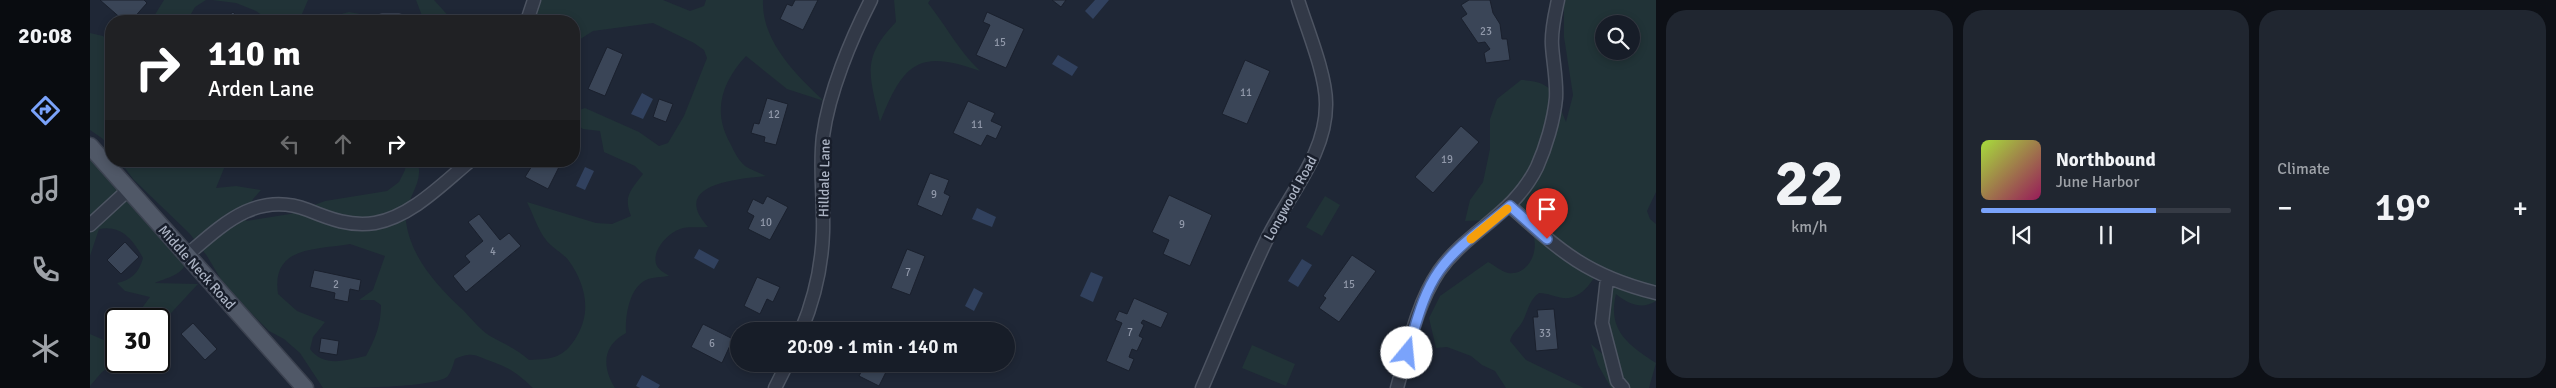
<!DOCTYPE html>
<meta charset="utf-8">
<style>
body{margin:0;font-family:Signika,sans-serif;background:#202630;color:#f1f3f6;height:100vh;display:flex;flex-direction:column;font-size:19px;white-space:nowrap}
*{box-sizing:border-box;margin:0}
p{font-size:16px;color:#9ea2a8}
.icon{flex:none;width:28px;height:28px;fill:none;stroke:currentColor;stroke-width:2;stroke-linecap:round;stroke-linejoin:round}
.map{position:relative;flex:1;overflow:hidden}
.drawer{display:flex;flex-direction:column;gap:10px;padding:10px;background:#0d1016;width:900px}
.drawer>*{flex:none}
.guide{position:absolute;left:15px;top:15px;width:475px;height:152px;border-radius:20px;box-shadow:0 2px 8px #0003,0 0 0 1px #363b45;background:#202124;color:#fff;overflow:hidden}
.buttons{position:absolute;left:1505px;top:15px;display:grid;gap:10px}
.buttons a{display:grid;place-items:center;width:45px;height:45px;border-radius:50%;background:#171d28;box-shadow:0 2px 8px #0003,0 0 0 1px #363b45;font-size:25px}
.speed{position:absolute;left:15px;top:308px;display:flex;gap:10px;font-size:25px;font-weight:700;text-align:center}
.speed>*{display:grid;place-content:center;width:65px;height:65px;border-radius:50%;background:#171d28;box-shadow:0 2px 8px #0003,0 0 0 1px #363b45;line-height:1}
.speed .limit{border:2px solid #111;border-radius:8px;background:#fff;color:#111}
.pin{position:absolute;display:grid;place-items:center;width:42px;height:42px;color:#fff;margin:-51px -21px;border-radius:50% 50% 50% 0;rotate:-45deg;box-shadow:0 0 5px #0007}
.pin .icon{rotate:45deg}
.me{position:absolute;width:55px;margin:-28px;rotate:17deg;stroke-linejoin:round;filter:drop-shadow(0 0 4px #0008)}
.turn{display:flex;align-items:center;gap:18px;height:105px;padding:0 20px;font-size:22px}
.turn .icon{width:65px;height:65px;stroke-width:2.5}
.turn b{display:block;font-size:35px;line-height:42px}
.lanes{display:flex;align-items:center;height:48px;padding:0 20px;background:#0003;justify-content:center;gap:25px;direction:ltr}
.lanes .off{opacity:.35}
.big{font-size:38px;font-weight:600;line-height:1.1}
.drawer .card{flex:1;display:flex;flex-direction:column;justify-content:center;gap:8px;min-width:0;padding:0 18px;border-radius:20px;background:#202630}
.drawer .dial{align-items:center;gap:0}
.dial b{font-size:65px;line-height:1}
.song{display:flex;align-items:center;gap:15px}
.cover{width:60px;height:60px;border-radius:8px;background:linear-gradient(135deg,hsl(80 70% 55%),hsl(330 70% 35%))}
.played{height:5px;border-radius:2px;background:linear-gradient(90deg,#7aa3fb 70%,#363b45 70%)}
.keys{display:flex;justify-content:space-around;direction:ltr}
.heat{display:flex;justify-content:space-between;align-items:center;font-size:28px;direction:ltr}
.drawer .tiles{flex:1;display:grid;gap:10px;grid-template-columns:repeat(3,1fr)}
.trip{position:absolute;left:640px;top:322px;width:285px;height:50px;border-radius:25px;background:#171d28;box-shadow:0 2px 8px #0003,0 0 0 1px #363b45;font-weight:600;line-height:50px;text-align:center}
main{display:flex;flex:1;min-height:0}
.tabs{display:flex;flex-direction:column;width:90px;justify-content:space-around;align-items:center;background:#090c10;color:#9ea2a8}
.tabs .icon{width:35px;height:35px}
.tabs .active{color:#7aa3fb}
.tabs b{font-size:22px;color:#f1f3f6}
.map>svg:first-child{display:block}
</style>
<main>
<nav class="tabs">
<b>20:08</b>
<svg class="icon active" aria-label="directions" viewBox="0 0 24 24"><path d="M12 3l9 9-9 9-9-9zM9 14v-3h6M13 9l2 2-2 2"/></svg>
<svg class="icon" aria-label="music" viewBox="0 0 24 24"><path d="M9 18V5l10-2v13"/><circle cx="6" cy="18" r="3"/><circle cx="16" cy="16" r="3"/></svg>
<svg class="icon" aria-label="phone" viewBox="0 0 24 24"><path d="M5 4h4l2 5-3 2q2 4 5 5l2-3 5 2v4C11 20 4 13 5 4z"/></svg>
<svg class="icon" aria-label="climate" viewBox="0 0 24 24"><path d="M12 3v18M4 7l16 10M4 17L20 7"/></svg>
</nav>
<div class="map">
<svg width="1566" height="388" viewBox="0 0 1566 388">
<rect width="100%" height="100%" fill="#1f2736"/>
<path fill="#213337" fill-rule="evenodd" d="M74,0H116L105,7L97,21H61Z
M122,0H218L209,21H180L166,11L146,3Z
M326,0H344L363,21H334Z
M449,0H573L600,11L614,6L616,0H673C671,41 707,76 734,101L697,89L656,56C632,82 622,111 640,143C644,151 648,160 655,166C661,170 670,173 676,176C647,179 579,184 618,227C609,228 598,226 590,229C578,233 560,252 567,266C569,270 575,273 579,276C572,277 562,277 556,280C539,288 535,317 536,333C512,346 512,367 525,388H443C428,374 422,369 403,362C385,356 384,351 365,359C363,365 361,373 357,377C340,388 258,388 233,388L210,353L194,339L179,331L136,288L117,256L100,234L43,179L30,161H137L126,188L146,186L171,190L163,199L156,221L200,214L235,201L297,191L309,182L315,170L316,161H327C336,183 313,200 316,222C321,258 348,287 373,310C382,319 389,329 400,336C414,344 427,349 439,360C463,359 474,358 487,336C502,310 495,284 479,261C473,253 462,248 456,240C448,230 443,214 437,202L506,223L522,224L541,216C533,196 541,190 553,174L545,166L514,152L510,131L493,129L484,122L486,111L495,108L549,132L569,146L578,143L594,116L617,58L614,50L604,43L563,23L503,31L484,43V21H442ZM260,244L295,256L283,290L269,300H284L291,305C291,325 285,339 276,356C256,360 234,368 220,349L223,337L235,322L207,311L188,294C181,246 225,250 260,244Z
M804,0H840L838,3C856,26 869,51 890,71C828,48 813,64 790,122C780,76 770,59 806,22Z
M1474,0H1566V192L1557,211L1560,219L1566,224V301C1552,310 1538,304 1526,294C1517,331 1539,345 1566,363L1559,388H1521L1508,365L1501,344L1517,358L1529,362L1519,322L1522,291L1512,266C1503,279 1493,300 1473,298C1465,297 1458,293 1449,293C1438,301 1438,313 1431,324C1427,330 1422,333 1420,341L1436,360L1494,388H1416L1405,371L1392,365L1381,356L1357,347L1346,348L1339,318L1350,296L1398,262C1404,265 1412,272 1418,273C1437,276 1448,254 1444,238C1442,227 1434,216 1429,206L1412,207L1396,220L1375,221L1380,200L1393,182L1400,149V119L1407,99L1431,80C1464,81 1465,95 1476,122L1483,95L1474,37ZM1514,24H1541V51H1514Z
M259,12L270,14L281,21H239L244,16Z
M0,33L13,36L21,44V151L13,139L0,130Z
M0,149L43,208L95,265C90,276 75,278 65,283L108,284L69,326V319H44L60,297L35,291L27,283C41,280 49,273 53,258C43,240 32,225 9,229L0,256Z
M1235,196L1250,205L1232,236L1216,227Z
M0,334L16,341L26,339V361H45L22,365L12,372L0,386Z
M1162,345L1205,364L1196,386L1152,368Z"/>
<path fill="#31415e" d="M1005,0H1019L1003,19L995,11Z
M968,55L988,67L982,76L962,64Z
M552,93L563,99L553,119L541,114Z
M495,167L504,171L495,190L486,186Z
M887,208L906,217L902,227L882,219Z
M609,249L629,260L624,269L604,258Z
M1212,259L1222,265L1208,287L1198,281Z
M1001,272L1013,277L1003,302L990,296Z
M884,288L893,293L884,311L875,306Z
M552,375L570,385L568,388H550L546,386Z"/>
<path fill="#3a4557" stroke="#1a202d" d="M10,0H54L57,3L41,21H34Z
M705,0H728L713,30L690,19L697,4L702,6Z
M962,0H976L971,7Z
M1379,0H1400L1403,13L1410,24L1412,39H1417L1420,60L1396,63L1394,53L1400,49L1395,42L1388,43L1371,18L1377,14L1371,5Z
M143,12L151,21H132Z
M897,12L934,29L916,68L886,55L900,25L893,22Z
M517,47L533,54L515,96L498,89Z
M1155,60L1180,71L1157,124L1132,114Z
M677,98L698,104L686,145L674,142L675,137L661,133L664,123L669,124Z
M569,99L583,104L576,122L563,117Z
M878,101L905,113L901,121L912,126L906,139L897,135L891,146L863,133Z
M1371,126L1389,142L1343,193L1325,177Z
M445,161H472L458,189L435,177Z
M840,173L859,180L854,193L860,196L852,216L827,205Z
M1079,195L1122,215L1100,266L1073,254L1079,240L1062,232Z
M677,196L698,207L680,240L658,229L664,216L657,212L663,199L673,204Z
M389,214L410,240L419,233L431,246L376,292L363,276L380,262L375,256L393,241L378,222Z
M35,242L49,257L31,274L17,260Z
M817,249L835,256L820,295L801,288Z
M1262,255L1286,271L1249,322L1229,308L1236,298L1233,296Z
M224,270L271,280L269,291L260,289L258,302L244,299L245,293L220,287Z
M667,277L690,287L683,302L677,299L670,314L654,306Z
M1044,298L1078,313L1071,328L1053,320L1051,323L1054,325L1049,336L1053,338L1047,351L1042,349L1039,357L1044,359L1039,371L1016,361L1032,323L1025,320L1029,311L1037,314Z
M1464,309L1468,349L1446,351L1443,317H1448L1447,310Z
M103,323L127,349L115,360L91,334Z
M613,324L643,339L632,363L601,347Z
M231,338L249,341L247,355L229,352Z
M775,364H800L789,386L769,376Z"/>
<g fill="none" stroke-linecap="round" stroke-linejoin="round">
<g stroke="#4d5462" stroke-width="15">
<path id="minor" d="M292,21H309
M437,21L444,0
M1420,206C1471,252 1498,276 1566,293
M0,225L38,190
M97,255C132,225 167,190 218,210C240,219 261,227 285,223C322,216 352,184 380,161
M1517,278L1512,323L1527,381L1533,388
M711,331C724,300 732,266 733,232C734,200 729,168 733,136C739,92 761,39 781,0
M685,388L697,364
M1112,388C1133,339 1153,289 1176,241C1197,196 1237,155 1236,103C1236,74 1217,29 1208,0
M1307,388C1318,349 1326,305 1349,271C1378,230 1423,216 1447,167C1456,147 1464,120 1466,98C1467,80 1463,62 1462,45C1461,30 1465,14 1468,0"/>
</g>
<g stroke="#3c4250" stroke-width="19">
<path id="major" d="M0,146L215,388"/>
</g>
<use href="#minor" stroke="#323947" stroke-width="12"/>
<use href="#major" stroke="#505867" stroke-width="16"/>
</g>
<g fill="none" stroke-linecap="round" stroke-linejoin="round">
<g stroke="#4f6aa3" stroke-width="12">
<path id="route" d="M1317,353C1326,325 1332,295 1349,271C1367,245 1397,226 1420,206L1457,239"/>
</g>
<use href="#route" stroke="#7aa3fb" stroke-width="9"/>
<path stroke="#f59e0b" stroke-width="9" d="M1381,239L1417,209"/>
</g>
<g text-anchor="middle" stroke-width="5" stroke-linejoin="round" paint-order="stroke">
<g font-size="11" fill="#9098a9">
<text x="1396" y="35">23</text>
<text x="910" y="46">15</text>
<text x="1156" y="96">11</text>
<text x="684" y="118">12</text>
<text x="887" y="128">11</text>
<text x="1357" y="163">19</text>
<text x="844" y="198">9</text>
<text x="676" y="226">10</text>
<text x="1092" y="228">9</text>
<text x="403" y="255">4</text>
<text x="818" y="276">7</text>
<text x="246" y="288">2</text>
<text x="1259" y="288">15</text>
<text x="1040" y="336">7</text>
<text x="1455" y="337">33</text>
<text x="622" y="347">6</text>
</g>
<g font-size="14" fill="#acb4c4" stroke="#181e2b">
<text transform="translate(734 178) rotate(-89)" y="5">Hilldale Lane</text>
<text transform="translate(1200 198) rotate(-61)" y="5">Longwood Road</text>
<text transform="translate(107 267) rotate(48)" y="5">Middle Neck Road</text>
</g>
</g>
</svg>
<div class="buttons">
<a><svg class="icon" aria-label="search" viewBox="0 0 24 24"><circle cx="10" cy="10" r="6"/><path d="M15 15l6 6"/></svg></a>
</div>
<div class="speed"><div class="limit">30</div></div>
<div class="pin" style="left:1457px;top:239px;background:#d93025"><svg class="icon" aria-label="arrive" viewBox="0 0 24 24"><path d="M6 21V4h12l-3 4 3 4H6"/></svg></div>
<svg class="me" style="left:1317px;top:353px" viewBox="-20 -20 40 40"><circle r="19" fill="#fff"/><path d="M0-13L10 11 0 6-10 11z" fill="#7aa3fb"/></svg>
<div class="trip">20:09 · 1 min · 140 m</div>
<div class="guide">
<div class="turn"><svg class="icon" aria-label="right" viewBox="0 0 24 24"><path d="M7 20v-9h11M14 6l5 5-5 5"/></svg><div><b>110 m</b>Arden Lane</div></div>
<div class="lanes"><svg class="icon off" aria-label="left" viewBox="0 0 24 24"><path d="M17 20v-9H6M10 6l-5 5 5 5"/></svg><svg class="icon off" aria-label="ahead" viewBox="0 0 24 24"><path d="M12 20V5M6 11l6-6 6 6"/></svg><svg class="icon" aria-label="right" viewBox="0 0 24 24"><path d="M7 20v-9h11M14 6l5 5-5 5"/></svg></div>
</div>
</div>
<section class="drawer">
<div class="tiles">
<div class="card dial"><b>22</b><p>km/h</p></div>
<div class="card">
<div class="song"><i class="cover"></i><div><b>Northbound</b><p>June Harbor</p></div></div>
<div class="played"></div>
<div class="keys"><svg class="icon" aria-label="previous" viewBox="0 0 24 24"><path d="M18 5L8 12l10 7zM5 5v14"/></svg><svg class="icon" aria-label="pause" viewBox="0 0 24 24"><path d="M8 5v14M16 5v14"/></svg><svg class="icon" aria-label="next" viewBox="0 0 24 24"><path d="M6 5l10 7-10 7zM19 5v14"/></svg></div>
</div>
<div class="card"><p>Climate</p>
<div class="heat"><a>−</a><b class="big">19°</b><a>+</a></div>
</div>
</div>
</section>
</main>
